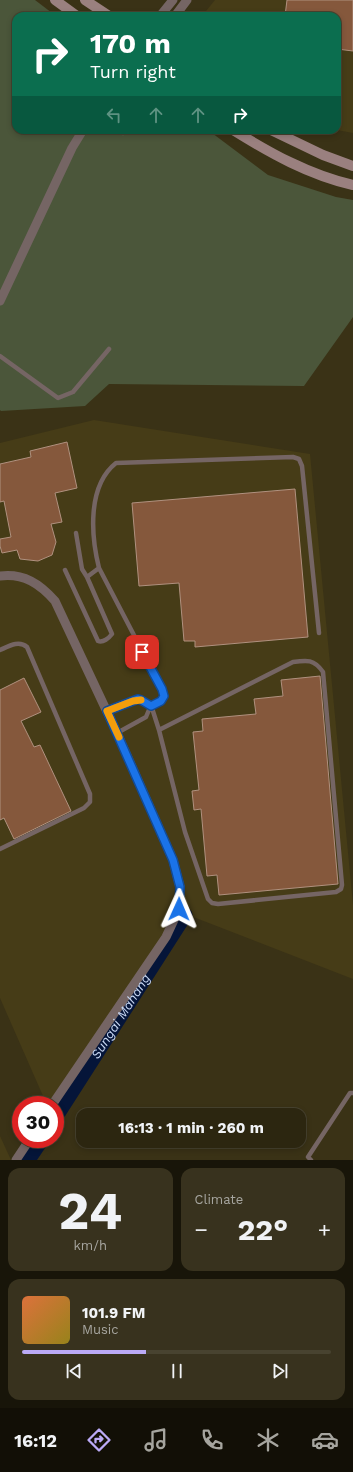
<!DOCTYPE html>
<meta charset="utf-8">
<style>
body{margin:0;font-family:"Work Sans",sans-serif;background:#38321e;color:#f1f3f6;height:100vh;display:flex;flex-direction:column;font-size:15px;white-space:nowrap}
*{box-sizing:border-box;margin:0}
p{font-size:13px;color:#a6a59f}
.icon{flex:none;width:22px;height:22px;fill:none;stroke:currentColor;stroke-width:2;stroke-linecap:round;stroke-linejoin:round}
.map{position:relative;height:1160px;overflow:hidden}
.sheet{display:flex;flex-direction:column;gap:8px;padding:8px;background:#181509;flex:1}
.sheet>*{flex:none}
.top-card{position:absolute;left:12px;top:12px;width:329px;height:122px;border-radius:12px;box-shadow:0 2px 6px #0003,0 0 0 1px #484330;background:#0b6e4f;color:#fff;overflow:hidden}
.speed{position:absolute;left:12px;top:1096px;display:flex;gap:8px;font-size:20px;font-weight:700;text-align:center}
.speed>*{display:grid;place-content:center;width:52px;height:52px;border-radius:50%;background:#2c2610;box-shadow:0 2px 6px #0003,0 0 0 1px #484330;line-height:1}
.speed .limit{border:6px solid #d22;background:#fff;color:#111}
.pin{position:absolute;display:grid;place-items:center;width:34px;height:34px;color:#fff;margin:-17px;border-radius:8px;box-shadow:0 2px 6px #0006}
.me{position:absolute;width:44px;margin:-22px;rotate:1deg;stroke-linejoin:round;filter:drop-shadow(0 0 3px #0008)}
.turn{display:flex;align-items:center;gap:14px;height:84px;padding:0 12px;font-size:18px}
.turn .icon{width:52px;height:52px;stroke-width:2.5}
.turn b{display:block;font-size:28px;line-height:34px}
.lanes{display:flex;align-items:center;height:38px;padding:0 12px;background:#0003;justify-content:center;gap:20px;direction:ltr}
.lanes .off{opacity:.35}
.big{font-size:30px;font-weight:700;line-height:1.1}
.sheet .tile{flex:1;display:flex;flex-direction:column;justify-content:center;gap:6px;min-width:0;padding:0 14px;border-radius:12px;background:#38321e}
.sheet .dial{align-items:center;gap:0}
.dial b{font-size:52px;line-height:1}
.song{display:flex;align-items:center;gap:12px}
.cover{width:48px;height:48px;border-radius:6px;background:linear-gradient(135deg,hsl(20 70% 55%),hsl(50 70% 35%))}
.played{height:4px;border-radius:2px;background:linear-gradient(90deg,#bbaaf6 40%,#484330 40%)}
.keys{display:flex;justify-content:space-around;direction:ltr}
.heat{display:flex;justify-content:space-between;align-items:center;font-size:22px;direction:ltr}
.sheet .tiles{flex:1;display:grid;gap:8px;grid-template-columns:1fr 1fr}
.tile:last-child{grid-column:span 2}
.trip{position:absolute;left:76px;top:1108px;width:230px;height:40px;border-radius:12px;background:#2c2610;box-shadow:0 2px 6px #0003,0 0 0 1px #484330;font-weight:700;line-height:40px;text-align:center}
.tab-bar{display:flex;height:64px;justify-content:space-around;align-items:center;background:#120f06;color:#a6a59f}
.tab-bar .icon{width:28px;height:28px}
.tab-bar .selected{color:#bbaaf6}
.tab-bar b{font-size:18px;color:#f1f3f6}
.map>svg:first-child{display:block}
</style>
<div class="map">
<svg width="353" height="1160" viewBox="0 0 353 1160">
<rect width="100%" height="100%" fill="#3a3216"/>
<path fill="#463c17" d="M215,0H353V133L337,130V16H202Z
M94,420L310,454L353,905V979L183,913L55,1114V1105H47L0,998V443Z
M0,1136L11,1160H0Z"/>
<path fill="#4b563a" d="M0,0H35L56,16H16V130H208L268,175L336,197L353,200V317L304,386L109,384L85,406L1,411L0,410Z"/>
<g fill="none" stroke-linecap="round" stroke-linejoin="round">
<g stroke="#051539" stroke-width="15">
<path id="s1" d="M55,1118L185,915"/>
<path d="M28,1160L42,1139"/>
</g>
</g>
<path fill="#85583c" stroke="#b0917f" d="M287,0H353V51L337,49V16H285Z
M67,442L77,488L55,493L62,522L51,524L56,542L52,555L38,561L20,559L17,550L2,553L0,546V539L11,537L4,501L0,502V464L31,457L30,451Z
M295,489L308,637L195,647V641H184L179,583L139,586L132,503Z
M320,676L338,884L219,895L217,875L207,876L201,809L194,810L192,791L199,790L193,732L203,731L202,719L256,714L254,699L283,696L281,680Z
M24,678L41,712L21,721L34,747L40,745L71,811L14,839L4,818L0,820V690Z"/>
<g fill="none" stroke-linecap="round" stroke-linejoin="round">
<path stroke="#756564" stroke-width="4.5" d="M121,130L123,133
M0,356L58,398L73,392L109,349
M76,533L82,569L87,577
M65,570L98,641C103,643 109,638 112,634L87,577L99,568
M0,650C9,646 19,640 27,647L90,794V802L84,808L0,849
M151,705L161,701L164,696L162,689L99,568C91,536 87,486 116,463L293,457L299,459L302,466L319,633
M107,711L137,699L141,700L151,705L159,730L185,832L208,899L212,903L218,904L336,892L341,889L342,885L323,672C314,659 307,660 293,662L159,730
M117,733L146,717L151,705
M311,1160L308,1157L350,1093H353"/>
<path stroke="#756564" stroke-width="9" d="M160,16L173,0
M175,16L187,0
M0,301L72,148L83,130
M0,576C24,573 40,584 55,601L117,733L173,860L180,887L179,909L166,937L52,1105
M16,1160L30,1139"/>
<path stroke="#9a807f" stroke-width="10" d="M55,0L77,16
M85,0L109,16
M233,130C270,153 309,175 353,185
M271,130L323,155L353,166"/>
</g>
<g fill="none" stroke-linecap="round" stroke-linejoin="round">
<g stroke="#114b97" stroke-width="10">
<path id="route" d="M142,652L162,689L164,696L161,701L151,706L141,700L138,699L107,711L173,860L180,887L179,909"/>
</g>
<use href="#route" stroke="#1a73e8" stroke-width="7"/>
<path stroke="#f59e0b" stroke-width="7" d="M119,737L107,711L133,701L141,700"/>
</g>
<g text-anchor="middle" stroke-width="4" stroke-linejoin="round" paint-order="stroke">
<g font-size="13" font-style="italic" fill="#c9d8f3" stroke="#3a3216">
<text dy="5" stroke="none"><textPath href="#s1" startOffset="121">Sungai Mahang</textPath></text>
</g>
</g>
</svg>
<div class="speed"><div class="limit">30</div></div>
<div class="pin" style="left:142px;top:652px;background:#d93025"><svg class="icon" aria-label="arrive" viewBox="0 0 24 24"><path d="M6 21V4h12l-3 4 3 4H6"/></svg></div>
<svg class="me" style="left:179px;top:909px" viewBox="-20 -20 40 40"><path d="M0-17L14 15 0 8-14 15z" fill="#1a73e8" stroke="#fff" stroke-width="4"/></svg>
<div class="trip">16:13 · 1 min · 260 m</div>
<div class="top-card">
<div class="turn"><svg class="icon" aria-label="right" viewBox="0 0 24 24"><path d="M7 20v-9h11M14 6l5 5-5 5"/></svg><div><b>170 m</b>Turn right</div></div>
<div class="lanes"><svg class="icon off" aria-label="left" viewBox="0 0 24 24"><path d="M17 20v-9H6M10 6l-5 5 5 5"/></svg><svg class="icon off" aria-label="ahead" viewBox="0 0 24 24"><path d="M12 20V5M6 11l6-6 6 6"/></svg><svg class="icon off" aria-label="ahead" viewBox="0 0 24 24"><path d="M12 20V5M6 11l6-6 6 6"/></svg><svg class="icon" aria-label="right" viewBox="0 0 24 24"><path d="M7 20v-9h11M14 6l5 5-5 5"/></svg></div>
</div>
</div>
<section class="sheet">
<div class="tiles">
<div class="tile dial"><b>24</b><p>km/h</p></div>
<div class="tile"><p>Climate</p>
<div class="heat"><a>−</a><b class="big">22°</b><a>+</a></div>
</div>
<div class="tile">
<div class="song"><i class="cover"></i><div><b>101.9 FM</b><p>Music</p></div></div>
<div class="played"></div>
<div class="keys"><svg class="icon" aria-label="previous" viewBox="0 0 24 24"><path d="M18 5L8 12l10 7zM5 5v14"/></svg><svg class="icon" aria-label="pause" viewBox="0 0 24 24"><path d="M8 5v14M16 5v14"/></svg><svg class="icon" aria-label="next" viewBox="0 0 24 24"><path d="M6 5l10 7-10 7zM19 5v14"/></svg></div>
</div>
</div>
</section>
<nav class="tab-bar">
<b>16:12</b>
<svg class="icon selected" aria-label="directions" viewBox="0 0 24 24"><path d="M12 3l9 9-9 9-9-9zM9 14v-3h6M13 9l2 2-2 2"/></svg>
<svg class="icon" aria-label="music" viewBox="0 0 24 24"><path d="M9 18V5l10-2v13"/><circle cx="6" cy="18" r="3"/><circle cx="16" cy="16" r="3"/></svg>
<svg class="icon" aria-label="phone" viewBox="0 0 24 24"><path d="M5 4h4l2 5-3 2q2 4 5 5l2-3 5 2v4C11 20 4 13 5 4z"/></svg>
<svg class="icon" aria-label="climate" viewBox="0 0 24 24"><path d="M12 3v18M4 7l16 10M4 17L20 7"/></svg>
<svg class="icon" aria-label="car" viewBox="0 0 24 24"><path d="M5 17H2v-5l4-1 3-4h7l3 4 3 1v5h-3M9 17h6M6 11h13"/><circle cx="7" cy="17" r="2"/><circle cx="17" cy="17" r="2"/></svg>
</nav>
